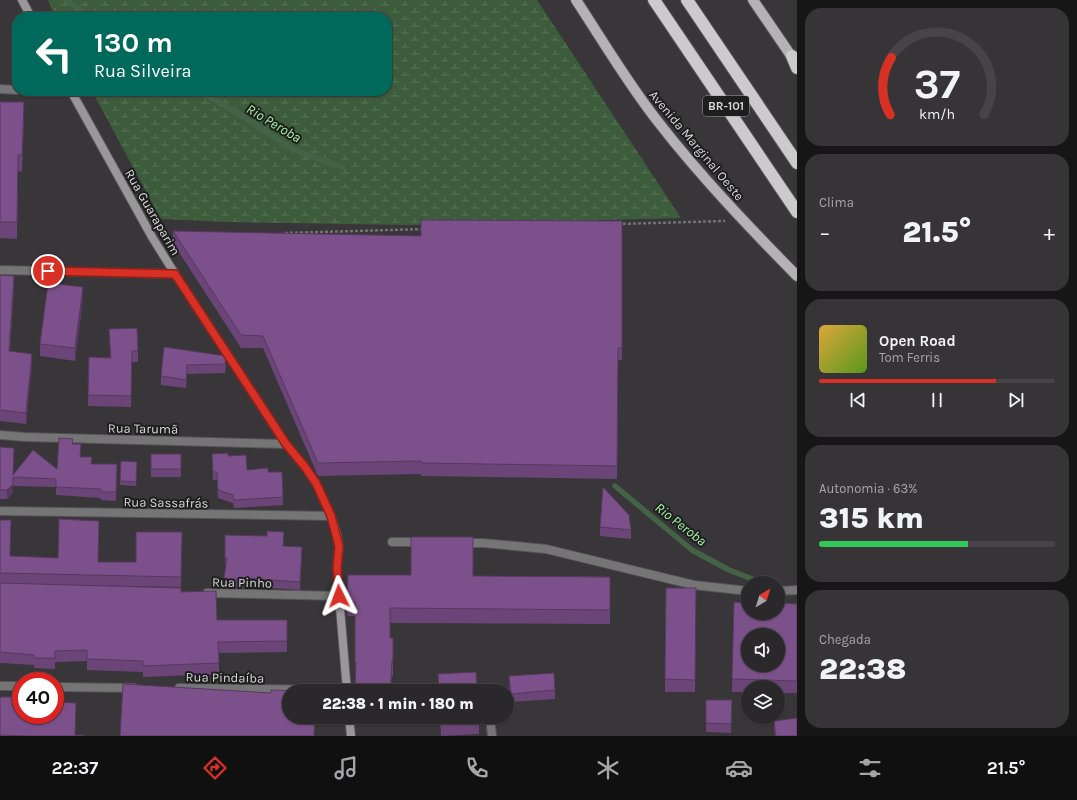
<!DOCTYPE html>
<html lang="pt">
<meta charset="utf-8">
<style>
body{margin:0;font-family:Karla,sans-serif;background:#363436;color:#f1f3f6;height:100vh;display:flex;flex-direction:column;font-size:15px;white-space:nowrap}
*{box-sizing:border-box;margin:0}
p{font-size:13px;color:#a5a6a8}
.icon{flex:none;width:22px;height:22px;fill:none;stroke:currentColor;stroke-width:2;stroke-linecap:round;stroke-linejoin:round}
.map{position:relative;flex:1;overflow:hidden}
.drawer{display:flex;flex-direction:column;gap:8px;padding:8px;background:#171617;width:280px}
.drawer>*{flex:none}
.top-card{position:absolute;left:12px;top:12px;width:380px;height:84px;border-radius:16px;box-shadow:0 1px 3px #0004,0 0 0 1px #464447;background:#00695c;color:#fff;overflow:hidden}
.needle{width:26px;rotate:38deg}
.tools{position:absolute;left:741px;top:576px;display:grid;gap:8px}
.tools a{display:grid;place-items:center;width:44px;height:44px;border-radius:50%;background:#2a282a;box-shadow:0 1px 3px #0004,0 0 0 1px #464447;font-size:20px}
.speed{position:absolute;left:12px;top:672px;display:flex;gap:8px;font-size:20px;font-weight:700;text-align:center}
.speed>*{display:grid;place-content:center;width:52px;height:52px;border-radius:50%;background:#2a282a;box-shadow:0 1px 3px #0004,0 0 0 1px #464447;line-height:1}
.speed .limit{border:6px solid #d22;background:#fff;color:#111}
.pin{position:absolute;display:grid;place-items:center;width:34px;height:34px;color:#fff;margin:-17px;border:2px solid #fff;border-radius:50%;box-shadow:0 1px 4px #0007}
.me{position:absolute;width:44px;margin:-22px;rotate:357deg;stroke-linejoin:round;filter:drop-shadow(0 0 3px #0008)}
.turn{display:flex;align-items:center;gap:14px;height:84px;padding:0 16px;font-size:18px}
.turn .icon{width:52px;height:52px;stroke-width:2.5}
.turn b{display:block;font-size:28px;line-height:34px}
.big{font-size:30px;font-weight:800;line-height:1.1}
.drawer .widget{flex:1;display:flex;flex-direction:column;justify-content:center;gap:6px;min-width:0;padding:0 14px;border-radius:16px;background:#363436}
.drawer .dial{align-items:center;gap:0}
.dial svg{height:104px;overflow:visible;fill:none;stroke:#464447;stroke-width:7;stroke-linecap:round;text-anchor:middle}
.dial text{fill:#f1f3f6;stroke:none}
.song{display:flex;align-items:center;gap:12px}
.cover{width:48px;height:48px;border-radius:6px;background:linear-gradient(135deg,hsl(40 70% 55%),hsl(90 70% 35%))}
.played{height:4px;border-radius:2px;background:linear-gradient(90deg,#d93025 75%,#464447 75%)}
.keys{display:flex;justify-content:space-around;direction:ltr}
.heat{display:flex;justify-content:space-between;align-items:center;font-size:22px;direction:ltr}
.charge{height:6px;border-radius:3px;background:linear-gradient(90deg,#34c759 63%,#464447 0)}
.trip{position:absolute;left:282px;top:684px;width:232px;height:40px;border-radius:20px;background:#2a282a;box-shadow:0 1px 3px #0004,0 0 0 1px #464447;font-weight:800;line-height:40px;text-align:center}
.dock{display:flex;height:64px;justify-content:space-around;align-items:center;background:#111011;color:#a5a6a8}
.dock .icon{width:28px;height:28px}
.dock .current{color:#d93025}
.dock b{font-size:18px;color:#f1f3f6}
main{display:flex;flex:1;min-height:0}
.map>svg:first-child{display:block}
</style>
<main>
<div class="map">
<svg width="797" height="736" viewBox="0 0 797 736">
<defs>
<pattern id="wetland-marsh" width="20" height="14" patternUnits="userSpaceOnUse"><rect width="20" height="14" fill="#3d5c3c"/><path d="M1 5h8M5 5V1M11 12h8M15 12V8" fill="none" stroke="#587357"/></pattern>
</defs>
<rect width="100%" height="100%" fill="#383638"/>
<path fill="url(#wetland-marsh)" d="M48,0H537L681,218L407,225L229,222L161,219L92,91H387V17H55Z"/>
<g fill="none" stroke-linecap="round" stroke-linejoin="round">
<path stroke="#446346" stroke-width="5.5" d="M67,0L89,17
M199,91L234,111L294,150L342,167
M615,486L692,550L729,570L760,582"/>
<g stroke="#555355" stroke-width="10">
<path id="lane" d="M392,542H421
M463,543H483L546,549L694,585L748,591
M778,591L797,590"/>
</g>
<g stroke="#555355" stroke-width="10">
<path id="street" d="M0,89L17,90
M0,270L175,274
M0,435L25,437L286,444
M0,511L331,516
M207,593L339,596
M0,686H21
M55,687L134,688
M179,688L347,690
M490,717L492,736"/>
</g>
<g stroke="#555355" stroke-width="10">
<path id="secondary" d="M22,0L31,17
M71,91L152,237L175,274L286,444L305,467L316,483L331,516L337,535L339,546L337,567L339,596L347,691
M349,717L351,736"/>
</g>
<g stroke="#555355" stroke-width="12">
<path id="primary" d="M576,0C603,41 628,84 659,123C701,177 749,227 797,276
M753,0L796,63"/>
</g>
<g stroke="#555355" stroke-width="14">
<path id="highway" d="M654,0L797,212
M687,0L797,163
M792,56L797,68"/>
</g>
<path stroke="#727072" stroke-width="2.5" stroke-dasharray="3 2" stroke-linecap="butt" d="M618,224L725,221
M285,233L424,229"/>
<use href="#lane" stroke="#767576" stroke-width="8"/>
<use href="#street" stroke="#767576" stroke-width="8"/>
<use href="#secondary" stroke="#999799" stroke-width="8"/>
<use href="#primary" stroke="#b4b2b5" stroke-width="10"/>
<use href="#highway" stroke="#cccacd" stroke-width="12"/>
</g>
<path fill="#6b4577" d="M0,102L24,119L22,172L18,171L17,239L0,238Z
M622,221V360H618L617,479L421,476V474L318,476L263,348H241L173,243V231L421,236Z
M0,275L14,288L10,351L32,365L26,424L0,421Z
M83,300L75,361L40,356V344Z
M109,329L138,351V362H132L131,407L88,406L89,357L110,358Z
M164,347L226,364L225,373L187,374L186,388L161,385V376Z
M73,444L80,457L92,464H117L116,501L101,500V498L56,495V487L13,486V493L7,499H0V447L13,474L57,469Z
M151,454H181V477H151Z
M212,454L228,456L247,470L268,472L283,497V505L234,508L233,503L218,498L217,480H213Z
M137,462L136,486L120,485V481Z
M0,520L10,556L58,558L99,531L98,562H136L182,532L181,587L75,585L181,592L217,620H287V652L219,653V674L143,677V672L87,670V661L55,662V669L34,668V665L0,663Z
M600,527L631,530V539L600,536Z
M225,535L283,546L302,555L300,590L243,586V588L224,586V578L226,566H225Z
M348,575L610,577V624L390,623V638H393V676H392L391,691H355V616H347Z
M666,588H696L695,692H665Z
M734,602L797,604V693H778V687H748V692H732Z
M509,676L555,690V699L511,702L509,685Z
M0,697L17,710L75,735L83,736H0Z
M706,700H732L731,733L706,732Z
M440,717H479V734L441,736Z
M774,721L797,736H775L774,730Z"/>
<path fill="#573861" d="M24,102V119L22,172V155Z
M14,276V288L9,363V351Z
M83,287V300L75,361V348Z
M32,354V365L26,424V413Z
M13,477V493L7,499V490Z
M302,547V555L300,590V582Z
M392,661L391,691H390Z"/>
<path fill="#7c508a" stroke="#573861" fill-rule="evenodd" d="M0,102H24L22,155H18L17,222H0Z
M421,220L622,221V348H618L617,466L421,463V461L318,463L263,336L241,335L173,231L421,236Z
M0,275L14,276L9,351L32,354L26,413L0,410Z
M48,283L83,287L75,348L40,344Z
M137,328L138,351H132L131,396L88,395L89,357L111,358L109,329Z
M164,347L226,356L225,364L187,365L186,380L161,376Z
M59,438L73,439L72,444H81L80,457H92L91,464H117L116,492H101V489L56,487V479L13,477V484L7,490H0V447L14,448L13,475L33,450L57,469Z
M228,453V456L246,455L247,470L268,468V472H282L283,497L234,500L233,495L218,490L217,472H213L212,454Z
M151,454H181V469H151Z
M121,461L137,462L136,482L120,481Z
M603,487L629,515L631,530L600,527Z
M59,519L99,521L98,562H136V532H182L181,577L0,573V520H11L10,556L58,558Z
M267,531L284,532L283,546L302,547L300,582L243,578V580L224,578L227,558H225V535L267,536Z
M411,537H473V576L610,577V610L390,608V638H393V661H392L390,691L355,690L356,662H355V602H347L348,575H411Z
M0,583L181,588V592L216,591L217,620H287V641L218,642L219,663L143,666V661L87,659V650L55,651V658H34V655L0,652Z
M666,588H696L695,680L665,679Z
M734,602L748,603V613H778V603L797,604V681L732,679ZM748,635H778V665H748Z
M476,672L477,691H439L438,674Z
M554,673L555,690L511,694L509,676Z
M123,684L271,693V690L301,691H289V717H315L314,736H120Z
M0,697H17V710H21V715H55V702L76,703L75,735H83V736H26L0,735Z
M706,700H732L731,724L706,723Z
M441,717H479V721L441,723Z
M797,718V736H776L774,721Z"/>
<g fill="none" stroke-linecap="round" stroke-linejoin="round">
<g stroke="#8d1f18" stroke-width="10">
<path id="route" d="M48,271L175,274L286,444L305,467L316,483L331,516L339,546L337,567L339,596"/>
</g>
<use href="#route" stroke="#d93025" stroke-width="7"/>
</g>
<g text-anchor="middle" stroke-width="4" stroke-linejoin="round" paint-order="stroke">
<rect fill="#1e1e1f" stroke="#a0a0a0" stroke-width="1" x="703" y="96" width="46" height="20" rx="3"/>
<g font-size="12" font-weight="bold" fill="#d8d7d8">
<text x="726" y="110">BR-101</text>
</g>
<g font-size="13" fill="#d8d7d8" stroke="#1e1e1f">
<text transform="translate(697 145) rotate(50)" y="5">Avenida Marginal Oeste</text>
<text transform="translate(153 212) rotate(60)" y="5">Rua Guaraparim</text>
<text transform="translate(143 428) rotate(1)" y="5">Rua Tarumã</text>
<text transform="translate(166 502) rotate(1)" y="5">Rua Sassafrás</text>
<text transform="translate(242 582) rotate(1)" y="5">Rua Pinho</text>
<text transform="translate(225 677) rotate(1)" y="5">Rua Pindaíba</text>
</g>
<g font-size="14" font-style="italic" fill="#a3f1a1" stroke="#1e1e1f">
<text transform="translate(274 123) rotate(31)" y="5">Rio Peroba</text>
<text transform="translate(681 524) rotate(38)" y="5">Rio Peroba</text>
</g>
</g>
</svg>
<div class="tools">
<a><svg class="needle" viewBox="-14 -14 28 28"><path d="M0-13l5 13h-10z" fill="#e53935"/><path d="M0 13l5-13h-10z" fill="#a5a6a8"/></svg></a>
<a><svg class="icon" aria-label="sound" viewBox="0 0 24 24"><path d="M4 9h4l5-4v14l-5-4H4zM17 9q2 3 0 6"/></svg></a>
<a><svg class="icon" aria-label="layers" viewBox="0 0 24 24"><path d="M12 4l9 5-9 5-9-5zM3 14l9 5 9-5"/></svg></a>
</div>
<div class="speed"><div class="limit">40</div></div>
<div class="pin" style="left:48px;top:271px;background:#d93025"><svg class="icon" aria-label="arrive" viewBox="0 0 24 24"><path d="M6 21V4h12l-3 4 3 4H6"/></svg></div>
<svg class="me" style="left:339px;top:596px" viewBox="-20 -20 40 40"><path d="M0-17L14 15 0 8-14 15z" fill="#d93025" stroke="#fff" stroke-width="4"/></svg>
<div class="trip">22:38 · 1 min · 180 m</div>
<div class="top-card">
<div class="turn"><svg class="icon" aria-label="left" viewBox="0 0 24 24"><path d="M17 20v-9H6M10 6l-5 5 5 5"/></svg><div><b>130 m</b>Rua Silveira</div></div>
</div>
</div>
<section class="drawer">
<div class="widget dial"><svg viewBox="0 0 100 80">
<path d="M14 69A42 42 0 1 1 86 69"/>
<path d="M14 69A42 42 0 0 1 15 25" stroke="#d93025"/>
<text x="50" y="56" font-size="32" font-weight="700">37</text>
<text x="50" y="72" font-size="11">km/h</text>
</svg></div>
<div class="widget"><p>Clima</p>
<div class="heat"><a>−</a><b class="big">21.5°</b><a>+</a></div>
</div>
<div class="widget">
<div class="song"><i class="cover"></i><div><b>Open Road</b><p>Tom Ferris</p></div></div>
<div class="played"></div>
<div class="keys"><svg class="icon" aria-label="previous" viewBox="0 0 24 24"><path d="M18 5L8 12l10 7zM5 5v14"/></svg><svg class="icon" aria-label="pause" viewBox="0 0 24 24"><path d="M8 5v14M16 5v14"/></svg><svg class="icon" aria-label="next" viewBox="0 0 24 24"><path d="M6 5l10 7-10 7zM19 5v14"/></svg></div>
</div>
<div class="widget"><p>Autonomia · 63%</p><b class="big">315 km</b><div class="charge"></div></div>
<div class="widget"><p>Chegada</p><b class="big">22:38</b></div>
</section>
</main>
<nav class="dock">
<b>22:37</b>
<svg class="icon current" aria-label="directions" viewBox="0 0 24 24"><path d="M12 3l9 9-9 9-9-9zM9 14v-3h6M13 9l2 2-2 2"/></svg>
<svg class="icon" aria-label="music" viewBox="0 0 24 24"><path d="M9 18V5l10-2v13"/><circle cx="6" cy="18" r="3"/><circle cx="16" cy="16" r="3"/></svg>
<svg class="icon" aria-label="phone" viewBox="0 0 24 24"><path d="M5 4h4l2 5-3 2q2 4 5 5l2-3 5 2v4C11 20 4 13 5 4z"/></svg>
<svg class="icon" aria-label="climate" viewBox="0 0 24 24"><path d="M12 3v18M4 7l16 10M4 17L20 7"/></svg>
<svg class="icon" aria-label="car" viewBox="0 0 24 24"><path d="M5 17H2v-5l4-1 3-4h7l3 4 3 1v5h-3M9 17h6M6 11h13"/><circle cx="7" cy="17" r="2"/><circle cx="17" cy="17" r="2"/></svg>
<svg class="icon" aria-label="filters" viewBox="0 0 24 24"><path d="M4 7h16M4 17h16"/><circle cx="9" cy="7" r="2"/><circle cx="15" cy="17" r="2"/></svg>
<b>21.5°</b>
</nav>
